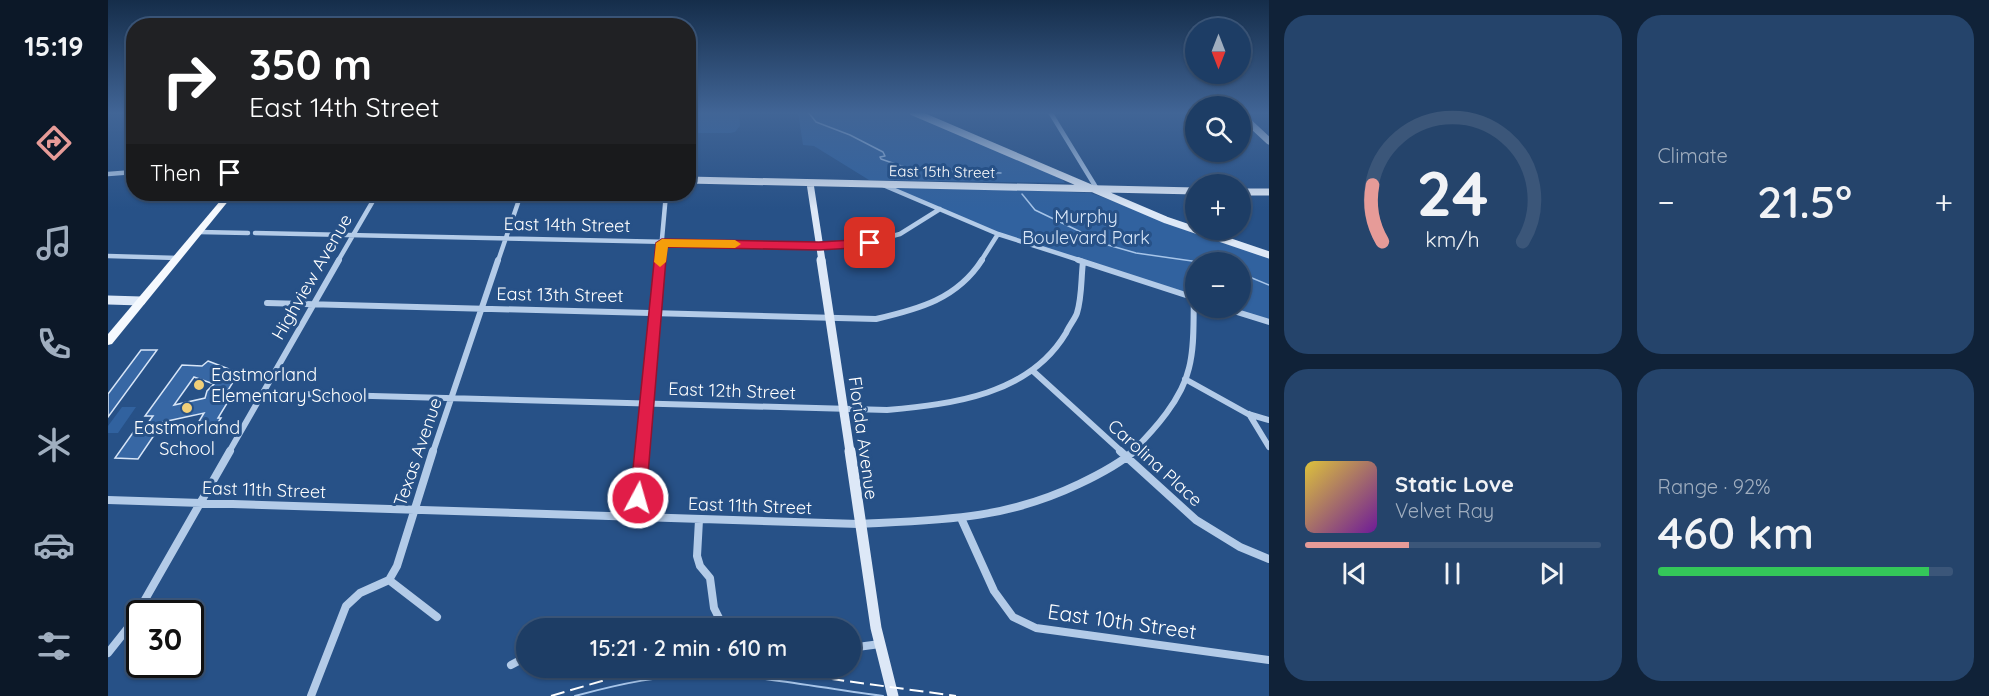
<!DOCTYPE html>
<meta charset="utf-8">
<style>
body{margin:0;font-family:Quicksand,sans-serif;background:#25446b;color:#f1f3f6;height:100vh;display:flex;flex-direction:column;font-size:22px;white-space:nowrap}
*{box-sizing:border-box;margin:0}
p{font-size:20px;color:#a0aebf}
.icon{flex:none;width:33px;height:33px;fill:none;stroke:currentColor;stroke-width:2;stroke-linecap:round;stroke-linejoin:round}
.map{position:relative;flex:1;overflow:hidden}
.side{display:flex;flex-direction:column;gap:15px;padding:15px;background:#102238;width:720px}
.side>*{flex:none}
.top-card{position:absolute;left:18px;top:18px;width:570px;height:183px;border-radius:24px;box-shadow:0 2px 4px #0004,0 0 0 2px #3b5679;background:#202124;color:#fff;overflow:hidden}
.needle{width:39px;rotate:180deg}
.fabs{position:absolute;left:1077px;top:18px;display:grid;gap:12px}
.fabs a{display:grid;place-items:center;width:66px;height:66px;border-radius:50%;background:#1d3d65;box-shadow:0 2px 4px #0004,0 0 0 2px #3b5679;font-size:30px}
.speed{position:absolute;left:18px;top:600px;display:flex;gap:12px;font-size:30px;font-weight:700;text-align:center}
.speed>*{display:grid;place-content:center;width:78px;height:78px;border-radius:50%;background:#1d3d65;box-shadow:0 2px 4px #0004,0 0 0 2px #3b5679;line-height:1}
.speed .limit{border:3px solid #111;border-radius:9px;background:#fff;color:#111}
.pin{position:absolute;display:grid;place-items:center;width:51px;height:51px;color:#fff;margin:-26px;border-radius:12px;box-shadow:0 3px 9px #0006}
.me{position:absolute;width:66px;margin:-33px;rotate:6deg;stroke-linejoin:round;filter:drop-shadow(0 0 4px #0008)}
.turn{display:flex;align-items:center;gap:21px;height:126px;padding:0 24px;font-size:27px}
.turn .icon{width:78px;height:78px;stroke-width:2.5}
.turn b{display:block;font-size:42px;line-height:51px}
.then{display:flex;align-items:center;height:57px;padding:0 24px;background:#0003;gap:12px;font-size:22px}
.big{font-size:45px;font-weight:600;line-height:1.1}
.side .card{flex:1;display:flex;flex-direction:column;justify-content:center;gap:9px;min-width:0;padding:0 21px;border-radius:24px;background:#25446b}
.side .dial{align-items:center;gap:0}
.dial svg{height:156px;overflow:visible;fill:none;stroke:#3b5679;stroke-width:7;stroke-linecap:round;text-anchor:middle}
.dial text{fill:#f1f3f6;stroke:none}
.song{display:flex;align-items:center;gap:18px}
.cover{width:72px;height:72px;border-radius:9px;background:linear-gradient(135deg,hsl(50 70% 55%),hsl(280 70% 35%))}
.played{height:6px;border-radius:3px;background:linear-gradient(90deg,#e69b98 35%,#3b5679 35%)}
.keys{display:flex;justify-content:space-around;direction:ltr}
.heat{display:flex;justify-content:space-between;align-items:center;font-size:33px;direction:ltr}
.charge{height:9px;border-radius:4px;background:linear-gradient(90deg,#34c759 92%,#3b5679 0)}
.side .tiles{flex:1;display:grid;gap:15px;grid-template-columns:repeat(2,1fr)}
.trip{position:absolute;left:408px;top:618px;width:345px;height:60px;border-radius:30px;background:#1d3d65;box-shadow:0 2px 4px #0004,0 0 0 2px #3b5679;font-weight:600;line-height:60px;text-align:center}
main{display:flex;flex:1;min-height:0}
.dock{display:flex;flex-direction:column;width:108px;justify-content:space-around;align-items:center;background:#0c1828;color:#a0aebf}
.dock .icon{width:42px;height:42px}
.dock .current{color:#e69b98}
.dock b{font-size:27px;color:#f1f3f6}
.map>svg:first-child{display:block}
</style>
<main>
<nav class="dock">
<b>15:19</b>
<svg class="icon current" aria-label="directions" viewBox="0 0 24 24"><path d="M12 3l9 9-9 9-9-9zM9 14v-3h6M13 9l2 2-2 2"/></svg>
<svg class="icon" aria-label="music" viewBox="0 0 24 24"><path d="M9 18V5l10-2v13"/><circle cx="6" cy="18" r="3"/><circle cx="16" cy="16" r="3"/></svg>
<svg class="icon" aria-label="phone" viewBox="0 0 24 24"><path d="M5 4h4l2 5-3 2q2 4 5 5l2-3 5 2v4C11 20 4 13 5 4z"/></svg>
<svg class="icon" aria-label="climate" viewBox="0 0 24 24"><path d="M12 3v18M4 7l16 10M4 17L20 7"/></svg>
<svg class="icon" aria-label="car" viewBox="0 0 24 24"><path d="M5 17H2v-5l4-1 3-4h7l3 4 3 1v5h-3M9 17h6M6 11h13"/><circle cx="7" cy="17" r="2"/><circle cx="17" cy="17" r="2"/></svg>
<svg class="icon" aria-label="filters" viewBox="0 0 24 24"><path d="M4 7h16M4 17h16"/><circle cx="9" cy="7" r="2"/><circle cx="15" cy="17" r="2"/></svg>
</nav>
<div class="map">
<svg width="1161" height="696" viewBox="0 0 1161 696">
<rect width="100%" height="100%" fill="#275187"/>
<path fill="#31629f" d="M581,112H631L632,126L627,132L622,133H581Z
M690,112H801L953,178L957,183L761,180L706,146L695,145Z
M774,184L983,193L1124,244L1161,255V322L1116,308H1132V262H1088L1087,298L890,234Z
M14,407H28L10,433H0V426Z"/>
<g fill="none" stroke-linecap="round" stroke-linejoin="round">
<path stroke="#a7c5e9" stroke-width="1.5" d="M700,112L708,122L742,135L775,152L777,156L772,157L773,159L802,169L893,173
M914,194L927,210L1000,245L1028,253L1091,262
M1132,273L1161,285"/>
<path stroke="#a7c5e9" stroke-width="2" d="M467,696C511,684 556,674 602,675C660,676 718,689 775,696"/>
</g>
<path fill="#3767a4" stroke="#d7e5f7" stroke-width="1.5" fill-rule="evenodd" d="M33,350H49L0,417V394Z
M100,361L134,374L125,382L114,400H121L110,418H113L109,424L90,423L96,413L55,422L30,459L7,458L29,427H37L45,416H37L74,365L94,366ZM86,377L106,384L99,391L97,398L66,405Z"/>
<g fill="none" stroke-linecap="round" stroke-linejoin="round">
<path stroke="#b3cbe8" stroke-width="4.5" d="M942,112L989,189
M1088,127H1080L1088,136
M1132,128H1147
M0,174L26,172
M775,185L890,234L974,261
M91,232L140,233
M147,233L747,246L792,234L832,209
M0,256L70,258
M230,261L269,194
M390,261L413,194
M552,261L558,194
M873,261L890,234"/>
<path stroke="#b3cbe8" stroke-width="6" d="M970,260L1087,298
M159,303L768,319C811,309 849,299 874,260
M1116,308L1161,322
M925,371L1014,452
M1077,379L1140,414L1161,420
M154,393L779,410C845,404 921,395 958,333C961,326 967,319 969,313C974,297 973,278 975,262
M1141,414L1161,447
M121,452L231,260
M325,452L390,260
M534,452L552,260
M1024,452C1047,429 1074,399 1081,368C1087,345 1085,321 1086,298"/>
<path stroke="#b3cbe8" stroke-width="8" d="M1012,451L1088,520L1132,547L1161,559
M0,500L751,524C832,520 896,520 971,484C990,475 1010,465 1026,451
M528,518L534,451
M853,518L886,591L905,617L928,628L1161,660
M591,520L589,556L592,566L602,578L606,608L612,620
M281,580L329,617
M546,628L632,621L684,628
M742,648L772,644
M0,653L23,624L122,451
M403,665L418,657
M203,696L238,606L252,593L281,580L289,566L325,451"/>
<path stroke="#dde8f7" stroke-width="7" d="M805,112L1058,220L1161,255
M1132,114L1161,141
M580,180L1088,191
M702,183L714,261
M1132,192H1161"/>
<path stroke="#dde8f7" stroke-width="9" d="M713,260L742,452
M0,300L33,301"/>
<path stroke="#dde8f7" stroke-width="11" d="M742,451L768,628L785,696"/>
<path fill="#f5f9fe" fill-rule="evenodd" d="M118,194H126L4,344L0,345V334Z"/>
<path stroke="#fff" stroke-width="2" stroke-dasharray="14 6" stroke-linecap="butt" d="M643,668L848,696
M443,696L514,675L562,668"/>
</g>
<linearGradient id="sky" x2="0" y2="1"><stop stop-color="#152d4a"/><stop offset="0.54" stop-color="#416596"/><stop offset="1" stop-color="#416596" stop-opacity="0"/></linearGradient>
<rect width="1161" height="209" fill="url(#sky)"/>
<path fill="#e11d48" stroke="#92132f" stroke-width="1.5" d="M554,239L711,242L762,239L768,243L762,247L711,250L559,247L538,498L536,503L530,505L524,503L522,498L548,243Z"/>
<path fill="#f59e0b" d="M554,239L627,240L633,244L627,248L560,247L558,262L552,267L546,262L548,243Z"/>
<g fill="#f1cf78" stroke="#275187" stroke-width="2">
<circle cx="91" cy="385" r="6"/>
<circle cx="79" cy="408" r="6"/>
</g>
<g text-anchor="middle" stroke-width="6" stroke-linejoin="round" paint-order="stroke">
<g font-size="15" fill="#fff" stroke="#275187">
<text transform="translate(834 172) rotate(1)" y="5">East 15th Street</text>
</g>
<g font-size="18" fill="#d7e5f7" stroke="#275187">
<text x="978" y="223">Murphy<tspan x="978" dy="21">Boulevard Park</tspan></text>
</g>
<g font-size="18" fill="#fff" stroke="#275187">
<text transform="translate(459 225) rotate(1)" y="6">East 14th Street</text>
<text transform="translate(204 277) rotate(-60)" y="6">Highview Avenue</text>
<text transform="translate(452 295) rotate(1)" y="6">East 13th Street</text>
<text transform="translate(624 391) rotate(2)" y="6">East 12th Street</text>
<text transform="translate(755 438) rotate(82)" y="6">Florida Avenue</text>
<text transform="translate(310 452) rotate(-71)" y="6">Texas Avenue</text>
<text transform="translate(1047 463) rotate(42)" y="6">Carolina Place</text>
<text transform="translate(156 490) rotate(2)" y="6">East 11th Street</text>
<text transform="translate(642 506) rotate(2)" y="6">East 11th Street</text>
</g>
<g font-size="18" fill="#fff" stroke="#275187" text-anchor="start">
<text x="103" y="381">Eastmorland<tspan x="103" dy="21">Elementary School</tspan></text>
<text x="79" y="434" text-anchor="middle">Eastmorland<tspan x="79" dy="21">School</tspan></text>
</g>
<g font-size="21" fill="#fff" stroke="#275187">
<text transform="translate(1014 622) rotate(8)" y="7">East 10th Street</text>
</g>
</g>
</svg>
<div class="fabs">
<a><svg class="needle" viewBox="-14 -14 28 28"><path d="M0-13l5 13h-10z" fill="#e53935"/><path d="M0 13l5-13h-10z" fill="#a0aebf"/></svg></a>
<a><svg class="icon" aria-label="search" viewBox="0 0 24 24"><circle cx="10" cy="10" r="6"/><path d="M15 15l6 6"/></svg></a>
<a>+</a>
<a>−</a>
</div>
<div class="speed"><div class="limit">30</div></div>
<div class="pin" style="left:762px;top:243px;background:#d93025"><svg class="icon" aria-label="arrive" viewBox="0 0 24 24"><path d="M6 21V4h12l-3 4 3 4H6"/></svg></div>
<svg class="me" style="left:530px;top:498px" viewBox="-20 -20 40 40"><circle r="17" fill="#e11d48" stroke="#fff" stroke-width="3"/><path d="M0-11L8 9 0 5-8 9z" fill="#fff"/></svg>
<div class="trip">15:21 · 2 min · 610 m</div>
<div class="top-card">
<div class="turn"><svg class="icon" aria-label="right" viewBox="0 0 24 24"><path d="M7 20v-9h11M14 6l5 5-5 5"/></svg><div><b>350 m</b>East 14th Street</div></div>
<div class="then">Then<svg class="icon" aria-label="arrive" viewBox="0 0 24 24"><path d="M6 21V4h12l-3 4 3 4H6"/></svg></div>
</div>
</div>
<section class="side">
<div class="tiles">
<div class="card dial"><svg viewBox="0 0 100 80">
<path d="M14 69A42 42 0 1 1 86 69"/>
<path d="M14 69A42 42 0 0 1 9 40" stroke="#e69b98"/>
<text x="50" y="56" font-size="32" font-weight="700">24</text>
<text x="50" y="72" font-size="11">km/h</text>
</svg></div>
<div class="card"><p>Climate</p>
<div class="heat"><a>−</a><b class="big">21.5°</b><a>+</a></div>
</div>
<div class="card">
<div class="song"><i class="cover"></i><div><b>Static Love</b><p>Velvet Ray</p></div></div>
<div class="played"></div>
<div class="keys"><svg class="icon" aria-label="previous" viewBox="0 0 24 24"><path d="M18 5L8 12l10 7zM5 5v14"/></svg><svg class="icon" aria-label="pause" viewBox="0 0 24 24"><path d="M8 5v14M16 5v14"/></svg><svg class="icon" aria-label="next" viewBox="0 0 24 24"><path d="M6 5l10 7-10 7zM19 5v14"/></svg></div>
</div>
<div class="card"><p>Range · 92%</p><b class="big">460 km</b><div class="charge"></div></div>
</div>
</section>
</main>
